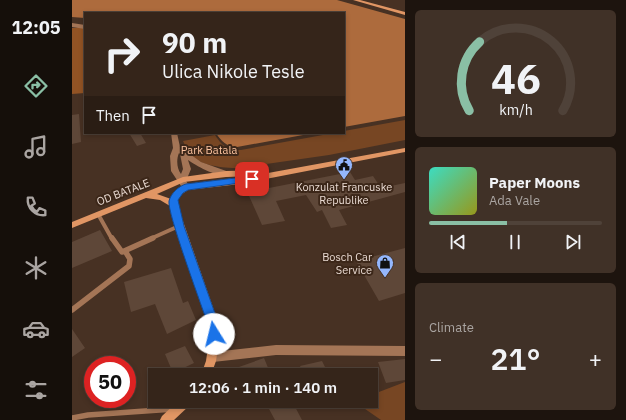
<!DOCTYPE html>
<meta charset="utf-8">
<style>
body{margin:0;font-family:"IBM Plex Sans",sans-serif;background:#403127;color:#f1f3f6;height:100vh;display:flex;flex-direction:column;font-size:15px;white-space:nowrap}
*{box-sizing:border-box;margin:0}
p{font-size:13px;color:#aaa5a2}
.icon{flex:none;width:22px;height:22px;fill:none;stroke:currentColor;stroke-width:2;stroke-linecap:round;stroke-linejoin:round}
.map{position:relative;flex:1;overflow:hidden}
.side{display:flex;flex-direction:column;gap:10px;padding:10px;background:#1d140e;width:221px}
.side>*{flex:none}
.guide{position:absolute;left:12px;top:12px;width:261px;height:122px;border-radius:0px;box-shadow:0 2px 6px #0003,0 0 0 1px #4f4239;background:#35251a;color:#f1f3f6;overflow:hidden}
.speed{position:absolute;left:12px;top:356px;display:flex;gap:8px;font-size:20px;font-weight:700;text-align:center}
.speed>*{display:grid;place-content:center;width:52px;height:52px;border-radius:50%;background:#35251a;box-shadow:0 2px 6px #0003,0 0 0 1px #4f4239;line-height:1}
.speed .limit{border:6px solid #d22;background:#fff;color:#111}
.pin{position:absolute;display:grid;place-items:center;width:34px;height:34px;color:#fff;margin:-17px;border-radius:8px;box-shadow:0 2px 6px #0006}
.me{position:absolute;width:44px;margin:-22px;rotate:351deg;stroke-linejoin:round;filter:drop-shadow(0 0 3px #0008)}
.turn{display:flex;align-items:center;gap:14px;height:84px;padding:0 12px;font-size:18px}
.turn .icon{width:52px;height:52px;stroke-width:2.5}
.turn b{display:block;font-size:28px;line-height:34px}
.then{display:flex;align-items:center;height:38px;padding:0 12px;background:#0003;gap:8px;font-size:15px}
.big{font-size:30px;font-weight:600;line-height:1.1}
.side .widget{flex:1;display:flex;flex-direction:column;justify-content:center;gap:6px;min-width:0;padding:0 14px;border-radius:6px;background:#403127}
.side .dial{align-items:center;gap:0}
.dial svg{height:104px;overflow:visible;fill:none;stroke:#4f4239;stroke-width:7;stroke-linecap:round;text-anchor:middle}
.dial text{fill:#f1f3f6;stroke:none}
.song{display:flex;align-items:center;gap:12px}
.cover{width:48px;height:48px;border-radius:6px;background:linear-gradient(135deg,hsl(170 70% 55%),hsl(60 70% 35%))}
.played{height:4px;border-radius:2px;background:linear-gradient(90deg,#8abfa5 45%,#4f4239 45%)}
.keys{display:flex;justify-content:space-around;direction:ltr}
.heat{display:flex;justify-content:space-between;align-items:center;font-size:22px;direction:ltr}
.trip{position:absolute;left:76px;top:368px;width:230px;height:40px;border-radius:0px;background:#35251a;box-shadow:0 2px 6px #0003,0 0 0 1px #4f4239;font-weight:600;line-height:40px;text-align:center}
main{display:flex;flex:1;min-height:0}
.dock{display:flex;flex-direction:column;width:72px;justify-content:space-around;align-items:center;background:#150f0a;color:#aaa5a2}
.dock .icon{width:28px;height:28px}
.dock .selected{color:#8abfa5}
.dock b{font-size:18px;color:#f1f3f6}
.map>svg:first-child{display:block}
</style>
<main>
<nav class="dock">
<b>12:05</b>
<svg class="icon selected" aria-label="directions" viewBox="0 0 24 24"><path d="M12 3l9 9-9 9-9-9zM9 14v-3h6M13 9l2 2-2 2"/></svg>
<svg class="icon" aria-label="music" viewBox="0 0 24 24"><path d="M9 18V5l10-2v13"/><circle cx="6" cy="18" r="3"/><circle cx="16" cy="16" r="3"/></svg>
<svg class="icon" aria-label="phone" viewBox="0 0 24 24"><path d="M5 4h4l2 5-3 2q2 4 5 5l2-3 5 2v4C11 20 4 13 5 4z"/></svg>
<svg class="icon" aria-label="climate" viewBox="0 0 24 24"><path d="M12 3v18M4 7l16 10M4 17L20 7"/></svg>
<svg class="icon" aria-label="car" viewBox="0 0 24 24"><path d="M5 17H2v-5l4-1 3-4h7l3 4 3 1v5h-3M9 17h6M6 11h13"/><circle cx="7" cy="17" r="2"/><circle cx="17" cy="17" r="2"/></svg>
<svg class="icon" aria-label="filters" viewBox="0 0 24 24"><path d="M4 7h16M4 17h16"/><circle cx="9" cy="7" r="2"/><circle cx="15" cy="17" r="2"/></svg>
</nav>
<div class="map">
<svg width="333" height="420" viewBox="0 0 333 420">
<rect width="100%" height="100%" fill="#473123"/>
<path fill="#774623" d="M333,120V140L257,155L167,168C151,168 127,166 116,153C114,150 113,144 111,141L143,135C151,147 155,150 169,150L262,133H272V131Z
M333,382V420H309L283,402L299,401V395Z"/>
<path fill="#925324" d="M0,28H13V93L0,94Z"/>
<path fill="#ad6b3d" d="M0,0H265L333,19V116L272,127V13H13V18L0,17Z
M144,133H242L165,147C155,147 149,141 144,133Z"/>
<path fill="#5e4738" d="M7,114L9,142L0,144V115Z
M57,133H68L74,143L65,146Z
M278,172L283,180L301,176L309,188L333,183V192L267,210L275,225L259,228L250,210L245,212L234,195L204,201L213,221L190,225L173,187L190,183L192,189Z
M28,230L40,251L0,268V242Z
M333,248V293L307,301L284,261Z
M99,268L111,303L116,301L124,320L95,334L83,304L59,312L52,282Z
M0,329L13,348L0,357Z
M113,346L122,363L101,373L93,354Z
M192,358L199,375H170L167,367Z
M333,359V380L314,383L306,362Z
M250,361L257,375H232L228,366Z
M216,401H220L230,420H203L197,409Z"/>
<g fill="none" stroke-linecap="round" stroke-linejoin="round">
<path stroke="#a47556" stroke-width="4" d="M26,214L40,239
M78,239L107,226"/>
<path stroke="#a47556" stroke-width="5.5" d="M40,238L50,252L81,238
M0,310L57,266L58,259L53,251
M0,418L16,415L102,409"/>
<path fill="#a47556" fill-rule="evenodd" d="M0,23L13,25V29L0,27Z
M99,133H105L108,147L129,162L157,172L158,174L157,176C147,178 124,166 116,160L119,169L114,181L118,187L117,189H111L99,171L98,156L101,148ZM107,153L108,154L111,169L109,174C105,169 104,160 107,153Z
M204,345L333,346V356L204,355L141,362L137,361L136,357L137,353L141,352Z"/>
<path fill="#e19664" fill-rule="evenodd" d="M281,0H288L333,12V15Z
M333,148V152L168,184L116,190L107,196L105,204L145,319L146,347L144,361L139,375H129L134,361L136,347L135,319L98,206L88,200L74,198L0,228V222L111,177L154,171L192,170L196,173ZM181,176L114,184L101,193L99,199L85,194L112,182L154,177Z
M106,401H119L118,405L102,420H88L90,416Z"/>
</g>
<path fill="#1a73e8" stroke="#114b97" d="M180,176L183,177L185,179L183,181L116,190L111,193L106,200L112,226L145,319L147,334L146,338L142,340L138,338L134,319C128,301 95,212 97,201C99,193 107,186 114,184Z"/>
<defs>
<g id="civic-pin" transform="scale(0.9)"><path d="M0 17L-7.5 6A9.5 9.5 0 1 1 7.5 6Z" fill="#94b7fd" stroke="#3c2719"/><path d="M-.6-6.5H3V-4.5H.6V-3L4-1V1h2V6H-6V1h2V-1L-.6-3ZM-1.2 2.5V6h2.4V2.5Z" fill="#111"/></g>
<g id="shop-pin" transform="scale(0.9)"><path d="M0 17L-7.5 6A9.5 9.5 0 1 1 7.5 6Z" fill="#94b7fd" stroke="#3c2719"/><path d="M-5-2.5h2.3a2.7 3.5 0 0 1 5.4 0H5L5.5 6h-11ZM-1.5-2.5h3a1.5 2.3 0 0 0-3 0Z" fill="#111"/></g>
</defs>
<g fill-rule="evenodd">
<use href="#civic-pin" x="272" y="165"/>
<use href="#shop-pin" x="313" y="263"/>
</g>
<g text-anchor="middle" stroke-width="4" stroke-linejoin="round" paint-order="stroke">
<g font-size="11" fill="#fcc39f" stroke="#3c2719">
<text x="137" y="154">Park Batala</text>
</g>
<g font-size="11" fill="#e9dad2" stroke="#3c2719">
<text x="272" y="191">Konzulat Francuske<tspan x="272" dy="13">Republike</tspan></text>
<text x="300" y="261" text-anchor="end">Bosch Car<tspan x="300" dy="13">Service</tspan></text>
</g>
<g font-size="11" fill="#e9dad2" stroke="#3c2719">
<text transform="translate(51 192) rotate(-21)" y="4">OD BATALE</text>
</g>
</g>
</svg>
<div class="speed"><div class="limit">50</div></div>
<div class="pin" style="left:180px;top:179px;background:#d93025"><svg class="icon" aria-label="arrive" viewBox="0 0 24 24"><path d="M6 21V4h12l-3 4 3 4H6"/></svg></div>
<svg class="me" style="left:142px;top:334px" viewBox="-20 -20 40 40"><circle r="19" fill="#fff"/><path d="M0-13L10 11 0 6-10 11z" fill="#1a73e8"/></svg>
<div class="trip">12:06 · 1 min · 140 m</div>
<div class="guide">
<div class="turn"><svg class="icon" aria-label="right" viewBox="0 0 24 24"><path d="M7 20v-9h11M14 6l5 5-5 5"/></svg><div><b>90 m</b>Ulica Nikole Tesle</div></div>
<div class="then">Then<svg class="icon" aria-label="arrive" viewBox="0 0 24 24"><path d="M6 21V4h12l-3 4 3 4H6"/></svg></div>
</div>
</div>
<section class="side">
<div class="widget dial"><svg viewBox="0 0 100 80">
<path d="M14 69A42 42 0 1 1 86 69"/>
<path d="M14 69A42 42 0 0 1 22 16" stroke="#8abfa5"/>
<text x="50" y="56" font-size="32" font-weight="700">46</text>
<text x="50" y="72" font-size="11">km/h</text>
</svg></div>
<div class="widget">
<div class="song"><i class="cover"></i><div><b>Paper Moons</b><p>Ada Vale</p></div></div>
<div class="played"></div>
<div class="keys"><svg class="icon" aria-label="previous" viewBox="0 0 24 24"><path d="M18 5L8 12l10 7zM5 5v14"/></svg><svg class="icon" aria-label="pause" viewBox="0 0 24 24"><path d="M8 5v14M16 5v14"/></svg><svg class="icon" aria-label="next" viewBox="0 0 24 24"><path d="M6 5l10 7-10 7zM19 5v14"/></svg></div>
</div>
<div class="widget"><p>Climate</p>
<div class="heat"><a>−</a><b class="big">21°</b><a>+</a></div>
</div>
</section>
</main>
